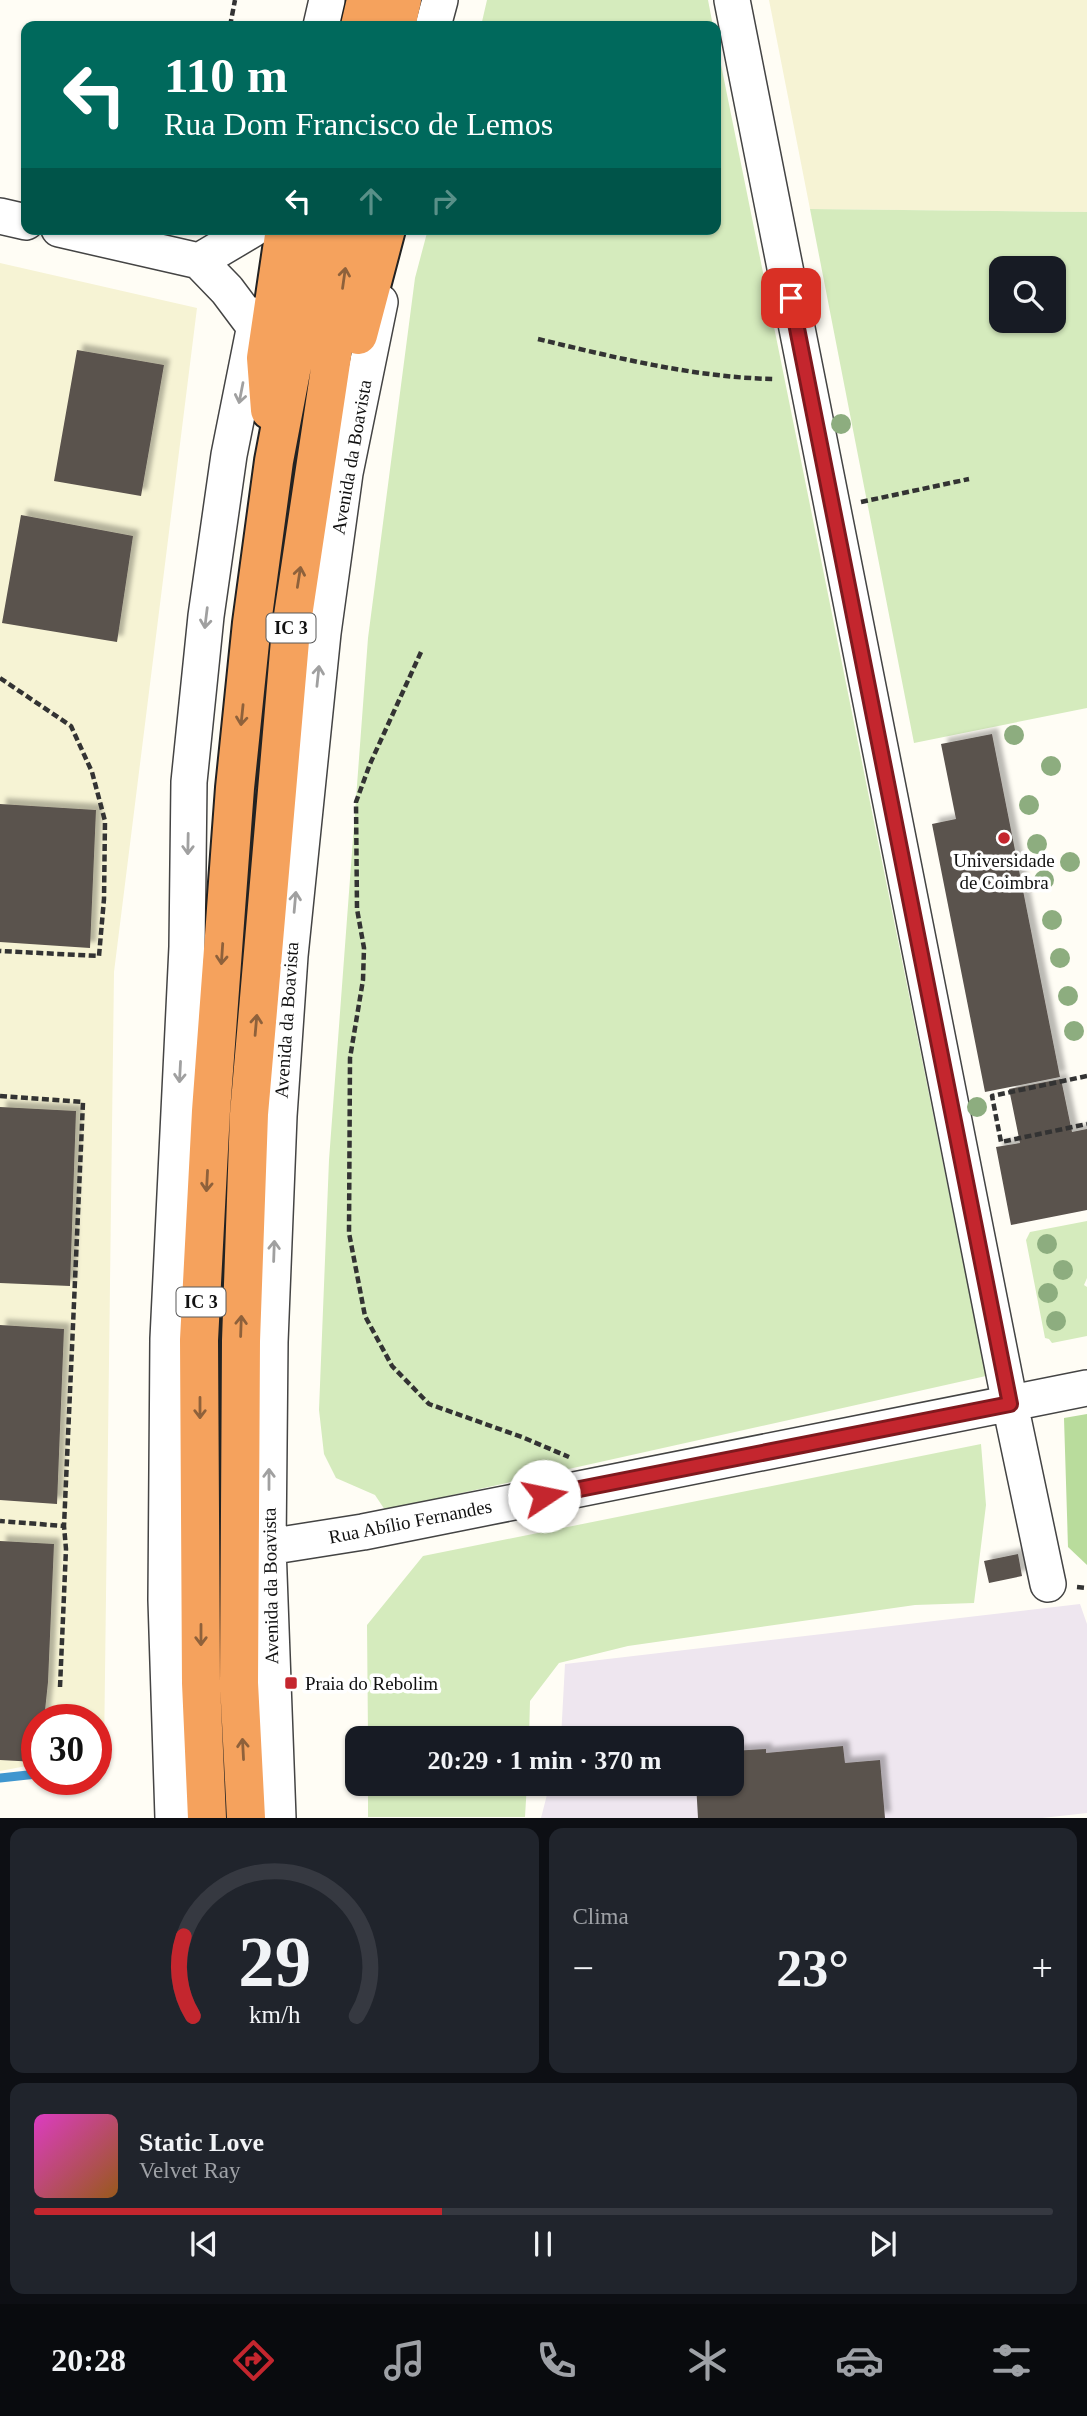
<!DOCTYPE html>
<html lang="pt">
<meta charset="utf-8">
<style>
body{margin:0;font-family:"Times New Roman",serif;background:#20242c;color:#f1f3f6;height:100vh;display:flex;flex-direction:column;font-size:26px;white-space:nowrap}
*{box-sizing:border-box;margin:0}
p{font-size:23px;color:#9ea1a6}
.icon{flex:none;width:38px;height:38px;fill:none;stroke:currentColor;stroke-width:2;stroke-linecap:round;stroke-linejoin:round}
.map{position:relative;height:1818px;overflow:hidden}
.side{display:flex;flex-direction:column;gap:10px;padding:10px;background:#0d0f14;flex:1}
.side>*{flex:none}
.top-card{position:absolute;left:21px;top:21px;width:700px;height:214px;border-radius:14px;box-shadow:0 2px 5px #0004;background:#00695c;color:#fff;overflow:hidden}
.tools{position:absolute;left:989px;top:256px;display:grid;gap:14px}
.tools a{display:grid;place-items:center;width:77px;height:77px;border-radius:14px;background:#171b24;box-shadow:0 2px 5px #0004;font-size:35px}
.speed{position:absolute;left:21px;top:1704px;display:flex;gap:14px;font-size:35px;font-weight:700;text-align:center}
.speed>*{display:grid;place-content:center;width:91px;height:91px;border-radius:50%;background:#171b24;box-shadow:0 2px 5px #0004;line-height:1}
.speed .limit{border:10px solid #d22;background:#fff;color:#111}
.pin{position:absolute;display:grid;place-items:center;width:60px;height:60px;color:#fff;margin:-30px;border-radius:14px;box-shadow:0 4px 10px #0006}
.me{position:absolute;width:77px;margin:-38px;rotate:79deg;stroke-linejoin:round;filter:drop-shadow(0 0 5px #0008)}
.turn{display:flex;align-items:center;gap:24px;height:147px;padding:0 28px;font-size:32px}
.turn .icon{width:91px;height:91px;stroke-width:2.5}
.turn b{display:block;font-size:49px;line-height:60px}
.lanes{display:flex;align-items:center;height:66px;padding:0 28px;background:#0003;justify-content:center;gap:35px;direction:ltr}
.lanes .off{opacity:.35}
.big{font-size:52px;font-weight:800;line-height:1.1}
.side .card{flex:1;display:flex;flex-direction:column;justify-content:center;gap:10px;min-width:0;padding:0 24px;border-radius:14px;background:#20242c}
.side .dial{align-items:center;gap:0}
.dial svg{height:182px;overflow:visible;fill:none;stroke:#363941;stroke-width:7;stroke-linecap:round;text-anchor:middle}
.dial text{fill:#f1f3f6;stroke:none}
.song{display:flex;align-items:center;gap:21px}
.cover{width:84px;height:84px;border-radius:10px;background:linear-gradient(135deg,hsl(310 70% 55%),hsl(30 70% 35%))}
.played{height:7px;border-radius:4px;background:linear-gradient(90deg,#c4262e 40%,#363941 40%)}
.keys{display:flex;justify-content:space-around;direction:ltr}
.heat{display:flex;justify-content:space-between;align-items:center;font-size:38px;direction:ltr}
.side .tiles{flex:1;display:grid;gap:10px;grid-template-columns:1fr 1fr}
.card:last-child{grid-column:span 2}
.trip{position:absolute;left:345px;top:1726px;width:399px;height:70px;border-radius:14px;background:#171b24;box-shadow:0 2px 5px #0004;font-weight:800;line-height:70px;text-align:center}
.tabs{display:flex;height:112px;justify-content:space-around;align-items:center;background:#090b0e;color:#9ea1a6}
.tabs .icon{width:49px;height:49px}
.tabs .current{color:#c4262e}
.tabs b{font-size:32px;color:#f1f3f6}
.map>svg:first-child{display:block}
</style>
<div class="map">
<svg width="1087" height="1818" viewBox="0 0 1087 1818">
<defs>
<filter id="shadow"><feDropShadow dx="6" dy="-6" stdDeviation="2" flood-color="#0004"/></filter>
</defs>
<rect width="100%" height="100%" fill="#fffdf5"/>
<path fill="#eee6ef" d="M1080,1604L1087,1624V1813L1042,1818H541L550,1783H732V1738H561L565,1664Z"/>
<path fill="#f6f3d4" d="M769,0H1087V212L810,209Z
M0,263L197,308L114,972L104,1752L96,1753V1720H37V1764L0,1771Z"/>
<path fill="#d5ebbd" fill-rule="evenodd" d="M487,0H708L713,26H481Z
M716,40L986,1376L385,1510L375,1495L336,1478L324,1454L319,1410L329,1160L368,638L415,278L428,229H716Z
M810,209L1087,212V708L914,743ZM1001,268H1054V320H1001Z
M1087,1221V1278L1084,1285L1087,1287V1336L1052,1343L1049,1339L1045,1338L1026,1240L1030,1232Z
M981,1444L986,1505L974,1603L915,1605L628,1646L559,1663L530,1701L529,1738H368L367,1625L423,1556Z
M368,1783H527L525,1817H368Z"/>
<path fill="#b9dc9c" d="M1087,1414V1565L1068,1547L1064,1418Z"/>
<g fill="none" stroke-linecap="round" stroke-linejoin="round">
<path stroke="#3f96cf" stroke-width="9" d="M0,1778L37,1774"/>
</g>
<path fill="#5a524d" filter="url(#shadow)" d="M77,350L164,365L141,496L54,481Z
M21,515L133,536L117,642L2,623Z
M992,734L1060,1077L985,1092L932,824L956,819L941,744Z
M0,804L96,810L90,948L0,942Z
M1061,1079L1072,1132L1087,1129V1210L1011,1225L996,1147L1020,1143L1009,1089Z
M0,1107L76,1111L70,1286L0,1283Z
M0,1325L64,1329L57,1504L0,1500Z
M0,1541L54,1544L48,1682L44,1720H37V1762L0,1760Z
M1018,1554L1022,1576L989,1583L984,1561Z
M843,1746L845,1763L880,1760L885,1818H698L696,1783H732V1751L766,1749V1753Z"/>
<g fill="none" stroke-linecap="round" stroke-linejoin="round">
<g stroke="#444" stroke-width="38">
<path id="minor" d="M732,0L1010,1404L1048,1584
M321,26L327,0
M433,26L440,0
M0,216L26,222
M59,229L199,261L227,290L254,326
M199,261L253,229
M268,1547L363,1532L1087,1388
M173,1818L166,1600L168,1339L187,947L189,782L206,616L229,455L257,315
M278,1818L268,1547L270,1342L279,1116L290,956L323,633L345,473L380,302"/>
</g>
<g stroke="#222" stroke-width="42">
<path id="highway" d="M360,26L366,0
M396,26L402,0
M358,335L386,229
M270,410L266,358L285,229
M207,1818L201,1683L199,1340L211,1111L235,788L252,623L274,461L318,229
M246,1818L239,1683L241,1341L249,1114L291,629L351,229"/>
</g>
<path stroke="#333" stroke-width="4.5" stroke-dasharray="7 3.5" stroke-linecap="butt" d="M230,26L235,0
M538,339C613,357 697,378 775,379
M861,502L969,479
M421,652L370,764L356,802L357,909L364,948L363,980L350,1058L349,1233L365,1316L392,1366L429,1404L522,1437L569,1457
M0,678L71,726L92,772L105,821L104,899L99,956L0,951
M1087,1076L992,1096L1001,1142L1087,1124
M0,1096L83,1102L64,1526L0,1521
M1077,1587L1087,1588
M60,1687L66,1549L64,1526"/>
<use href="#minor" stroke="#fff" stroke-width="35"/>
<use href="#highway" stroke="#f5a25d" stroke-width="38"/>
</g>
<g fill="#8dad7f">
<circle cx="841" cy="424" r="10"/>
<circle cx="1014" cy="735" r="10"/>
<circle cx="1051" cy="766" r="10"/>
<circle cx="1029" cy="805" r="10"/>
<circle cx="1037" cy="844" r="10"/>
<circle cx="1070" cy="862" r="10"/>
<circle cx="1044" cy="880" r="10"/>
<circle cx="1052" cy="920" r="10"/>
<circle cx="1060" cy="958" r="10"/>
<circle cx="1068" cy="996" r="10"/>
<circle cx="1074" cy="1031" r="10"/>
<circle cx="977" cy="1107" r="10"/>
<circle cx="1047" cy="1244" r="10"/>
<circle cx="1063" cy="1270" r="10"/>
<circle cx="1048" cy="1293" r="10"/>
<circle cx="1056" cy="1321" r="10"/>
</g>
<defs><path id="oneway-shaft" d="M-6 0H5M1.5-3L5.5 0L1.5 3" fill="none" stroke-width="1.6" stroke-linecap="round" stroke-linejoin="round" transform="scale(1.75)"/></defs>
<g stroke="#8e613b">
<use href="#oneway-shaft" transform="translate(344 278) rotate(-82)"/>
<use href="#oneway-shaft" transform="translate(299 577) rotate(-81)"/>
<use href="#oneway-shaft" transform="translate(242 715) rotate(96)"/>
<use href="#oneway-shaft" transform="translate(222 954) rotate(94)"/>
<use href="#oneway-shaft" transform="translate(256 1025) rotate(-85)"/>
<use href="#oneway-shaft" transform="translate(207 1181) rotate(93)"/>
<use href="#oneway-shaft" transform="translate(241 1326) rotate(-88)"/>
<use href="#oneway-shaft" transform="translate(200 1408) rotate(90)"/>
<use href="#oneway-shaft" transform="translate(201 1635) rotate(90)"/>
<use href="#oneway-shaft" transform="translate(243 1749) rotate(-93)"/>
</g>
<g stroke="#a0a0a0">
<use href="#oneway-shaft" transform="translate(241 393) rotate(101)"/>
<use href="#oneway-shaft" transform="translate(206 618) rotate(97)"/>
<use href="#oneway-shaft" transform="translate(318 676) rotate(-84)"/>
<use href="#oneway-shaft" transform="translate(188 844) rotate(91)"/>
<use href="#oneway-shaft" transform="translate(295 902) rotate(-85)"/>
<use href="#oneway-shaft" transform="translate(180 1072) rotate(93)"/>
<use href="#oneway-shaft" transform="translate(274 1251) rotate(-88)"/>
<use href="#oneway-shaft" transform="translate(269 1479) rotate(-90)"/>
</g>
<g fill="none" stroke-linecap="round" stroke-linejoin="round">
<g stroke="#7f191e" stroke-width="18">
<path id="route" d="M544,1496L1010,1404L791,298"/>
</g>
<use href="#route" stroke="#c4262e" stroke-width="12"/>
</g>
<g fill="#c4262e" stroke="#fff" stroke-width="2.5">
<circle cx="1004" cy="838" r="7"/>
<rect x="284" y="1676" width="14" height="14" rx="3.5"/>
</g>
<g text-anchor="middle" stroke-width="7" stroke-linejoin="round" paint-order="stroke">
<g fill="#fff" stroke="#585858" stroke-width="2">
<rect x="266.5" y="613.5" width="49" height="29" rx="5"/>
<rect x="176.5" y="1287.5" width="49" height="29" rx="5"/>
</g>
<g font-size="18" font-weight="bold" fill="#111">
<text x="291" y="634">IC 3</text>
<text x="201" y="1308">IC 3</text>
</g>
<g font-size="19" fill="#111" stroke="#fff">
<text transform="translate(351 457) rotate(-80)" y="7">Avenida da Boavista</text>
<text transform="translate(286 1020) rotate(-86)" y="7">Avenida da Boavista</text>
<text transform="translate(410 1521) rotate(-11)" y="7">Rua Abílio Fernandes</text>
<text transform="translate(270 1586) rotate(-91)" y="7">Avenida da Boavista</text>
</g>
<g font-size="19" fill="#111" stroke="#fff">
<text x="1004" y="867">Universidade<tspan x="1004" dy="22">de Coimbra</tspan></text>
<text x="305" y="1690" text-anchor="start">Praia do Rebolim</text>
</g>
</g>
</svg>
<div class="tools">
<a><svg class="icon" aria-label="search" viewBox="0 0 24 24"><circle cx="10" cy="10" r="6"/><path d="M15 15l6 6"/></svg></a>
</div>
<div class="speed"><div class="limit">30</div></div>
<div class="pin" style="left:791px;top:298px;background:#d93025"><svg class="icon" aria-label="arrive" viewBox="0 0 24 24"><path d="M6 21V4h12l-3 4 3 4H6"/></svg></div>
<svg class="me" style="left:544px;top:1496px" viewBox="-20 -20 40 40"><circle r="19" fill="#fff"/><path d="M0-13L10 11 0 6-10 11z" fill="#c4262e"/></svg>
<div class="trip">20:29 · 1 min · 370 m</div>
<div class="top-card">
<div class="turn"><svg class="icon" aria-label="left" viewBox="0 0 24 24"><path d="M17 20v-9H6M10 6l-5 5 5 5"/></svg><div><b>110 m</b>Rua Dom Francisco de Lemos</div></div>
<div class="lanes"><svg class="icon" aria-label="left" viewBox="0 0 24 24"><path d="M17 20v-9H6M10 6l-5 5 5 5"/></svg><svg class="icon off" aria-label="ahead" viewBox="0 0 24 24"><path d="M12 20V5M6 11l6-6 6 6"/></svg><svg class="icon off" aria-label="right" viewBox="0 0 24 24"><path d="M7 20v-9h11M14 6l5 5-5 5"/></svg></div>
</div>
</div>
<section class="side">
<div class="tiles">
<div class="card dial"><svg viewBox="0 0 100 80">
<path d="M14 69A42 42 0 1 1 86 69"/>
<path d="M14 69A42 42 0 0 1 10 34" stroke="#c4262e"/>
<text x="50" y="56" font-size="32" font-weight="700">29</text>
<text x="50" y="72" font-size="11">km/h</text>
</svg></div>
<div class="card"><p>Clima</p>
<div class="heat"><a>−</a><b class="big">23°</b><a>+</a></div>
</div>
<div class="card">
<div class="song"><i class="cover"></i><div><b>Static Love</b><p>Velvet Ray</p></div></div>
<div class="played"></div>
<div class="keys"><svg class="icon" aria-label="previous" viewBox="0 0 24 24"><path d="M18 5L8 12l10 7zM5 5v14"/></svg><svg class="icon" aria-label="pause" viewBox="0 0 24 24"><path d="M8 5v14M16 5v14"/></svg><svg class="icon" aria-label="next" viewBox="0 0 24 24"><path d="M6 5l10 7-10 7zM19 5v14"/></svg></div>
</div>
</div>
</section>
<nav class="tabs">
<b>20:28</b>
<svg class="icon current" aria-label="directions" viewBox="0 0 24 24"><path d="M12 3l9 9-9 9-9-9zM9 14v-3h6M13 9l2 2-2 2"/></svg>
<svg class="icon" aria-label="music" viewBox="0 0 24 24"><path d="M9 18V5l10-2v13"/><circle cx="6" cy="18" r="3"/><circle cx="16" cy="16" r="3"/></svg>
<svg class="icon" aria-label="phone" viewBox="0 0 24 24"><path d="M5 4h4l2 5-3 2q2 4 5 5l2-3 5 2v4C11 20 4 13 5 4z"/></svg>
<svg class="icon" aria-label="climate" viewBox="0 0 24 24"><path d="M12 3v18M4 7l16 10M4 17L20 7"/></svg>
<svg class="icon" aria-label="car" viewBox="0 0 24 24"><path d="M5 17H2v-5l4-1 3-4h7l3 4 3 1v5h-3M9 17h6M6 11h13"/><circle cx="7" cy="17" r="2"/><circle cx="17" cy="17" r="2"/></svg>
<svg class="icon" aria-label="filters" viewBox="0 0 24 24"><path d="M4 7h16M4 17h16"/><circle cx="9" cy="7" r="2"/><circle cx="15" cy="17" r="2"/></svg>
</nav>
